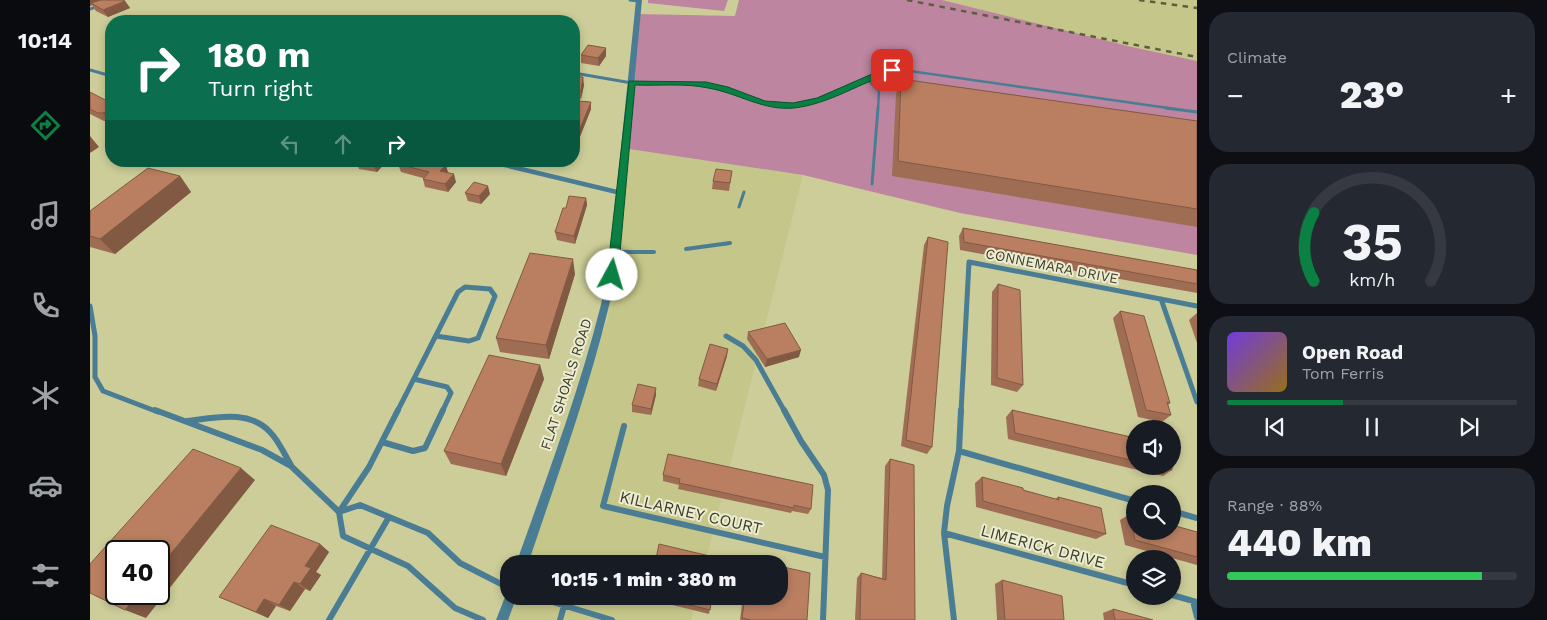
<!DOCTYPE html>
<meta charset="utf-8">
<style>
body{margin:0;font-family:"Work Sans",sans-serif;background:#242831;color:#f1f3f6;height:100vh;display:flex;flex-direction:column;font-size:19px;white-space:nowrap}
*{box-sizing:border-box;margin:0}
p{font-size:16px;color:#9ea1a6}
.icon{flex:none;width:28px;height:28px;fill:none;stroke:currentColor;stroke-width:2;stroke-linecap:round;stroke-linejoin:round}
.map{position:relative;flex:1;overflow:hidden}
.details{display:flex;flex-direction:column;gap:12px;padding:12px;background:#0d0f14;width:350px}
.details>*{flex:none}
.hud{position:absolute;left:15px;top:15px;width:475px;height:152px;border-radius:20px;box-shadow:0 2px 8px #0003;background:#0b6e4f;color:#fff;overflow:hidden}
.tools{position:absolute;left:1036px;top:420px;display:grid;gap:10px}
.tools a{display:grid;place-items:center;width:55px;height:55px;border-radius:50%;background:#171b24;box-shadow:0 2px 8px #0003;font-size:25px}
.speed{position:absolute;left:15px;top:540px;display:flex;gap:10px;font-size:25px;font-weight:700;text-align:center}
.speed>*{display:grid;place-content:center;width:65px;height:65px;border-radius:50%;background:#171b24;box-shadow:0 2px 8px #0003;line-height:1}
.speed .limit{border:2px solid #111;border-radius:8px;background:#fff;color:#111}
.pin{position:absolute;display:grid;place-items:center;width:42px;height:42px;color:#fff;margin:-21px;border-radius:10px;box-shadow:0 2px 8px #0006}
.me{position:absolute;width:55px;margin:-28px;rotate:6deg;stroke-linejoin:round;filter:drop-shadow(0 0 4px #0008)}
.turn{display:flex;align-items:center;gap:18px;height:105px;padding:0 20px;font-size:22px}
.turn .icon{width:65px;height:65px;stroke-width:2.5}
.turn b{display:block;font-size:35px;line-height:42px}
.lanes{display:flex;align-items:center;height:48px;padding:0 20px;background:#0003;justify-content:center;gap:25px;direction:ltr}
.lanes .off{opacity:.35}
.big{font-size:38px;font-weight:800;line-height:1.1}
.details .tile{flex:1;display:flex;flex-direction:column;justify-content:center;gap:8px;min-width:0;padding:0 18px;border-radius:20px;background:#242831}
.details .dial{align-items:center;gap:0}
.dial svg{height:130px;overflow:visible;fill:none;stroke:#363941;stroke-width:7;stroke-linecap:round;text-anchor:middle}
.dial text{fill:#f1f3f6;stroke:none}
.song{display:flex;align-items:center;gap:15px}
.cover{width:60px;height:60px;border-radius:8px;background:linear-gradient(135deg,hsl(260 70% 55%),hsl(40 70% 35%))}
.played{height:5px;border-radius:2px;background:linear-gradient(90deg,#0b8043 40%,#363941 40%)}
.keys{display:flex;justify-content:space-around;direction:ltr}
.heat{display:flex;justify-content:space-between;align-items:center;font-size:28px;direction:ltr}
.charge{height:8px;border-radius:4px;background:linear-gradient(90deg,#34c759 88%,#363941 0)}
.trip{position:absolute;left:410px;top:555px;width:288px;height:50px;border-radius:20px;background:#171b24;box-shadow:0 2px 8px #0003;font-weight:800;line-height:50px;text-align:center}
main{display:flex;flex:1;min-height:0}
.tab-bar{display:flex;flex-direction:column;width:90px;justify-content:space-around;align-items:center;background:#090b0e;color:#9ea1a6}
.tab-bar .icon{width:35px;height:35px}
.tab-bar .active{color:#0b8043}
.tab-bar b{font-size:22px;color:#f1f3f6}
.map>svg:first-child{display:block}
</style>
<main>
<nav class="tab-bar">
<b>10:14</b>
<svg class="icon active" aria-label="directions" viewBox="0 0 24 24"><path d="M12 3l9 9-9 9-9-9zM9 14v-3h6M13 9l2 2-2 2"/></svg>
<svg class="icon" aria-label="music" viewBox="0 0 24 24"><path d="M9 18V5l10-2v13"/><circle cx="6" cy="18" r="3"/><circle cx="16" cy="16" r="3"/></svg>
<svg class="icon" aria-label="phone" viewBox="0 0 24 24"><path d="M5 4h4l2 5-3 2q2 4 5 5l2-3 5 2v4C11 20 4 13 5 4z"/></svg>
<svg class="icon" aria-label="climate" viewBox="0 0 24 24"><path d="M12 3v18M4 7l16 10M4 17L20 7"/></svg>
<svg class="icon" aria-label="car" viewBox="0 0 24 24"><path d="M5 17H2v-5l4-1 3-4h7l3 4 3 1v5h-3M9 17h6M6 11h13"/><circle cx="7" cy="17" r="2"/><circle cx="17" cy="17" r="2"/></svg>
<svg class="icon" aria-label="filters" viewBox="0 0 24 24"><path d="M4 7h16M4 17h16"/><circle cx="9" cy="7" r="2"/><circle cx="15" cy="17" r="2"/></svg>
</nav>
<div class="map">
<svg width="1107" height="620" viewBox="0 0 1107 620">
<rect width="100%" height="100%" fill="#cccd98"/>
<path fill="#c5c689" d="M852,0H1107V61L1042,47Z
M539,149L713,175L615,564H431L518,318Z
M420,596H607L601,620H411Z"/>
<path fill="#bd85a0" d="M558,0H638L634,11L558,3Z
M649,0H852L1042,47L1107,61V255L870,213L713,175L539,149L546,14L645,16Z"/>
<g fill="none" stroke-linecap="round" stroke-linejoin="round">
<path stroke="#4a7d94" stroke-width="2.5" d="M777,79L789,91L788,109
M542,83C570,83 599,81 626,86C651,92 674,106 700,106C740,105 773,75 813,70L1085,109"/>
<path stroke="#4a7d94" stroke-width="3" d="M1076,108L1107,112
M782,184L788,108
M649,207L654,192
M635,244L640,243"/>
<path stroke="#4a7d94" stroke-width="4" d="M596,249L640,243
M525,252H564"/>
<path stroke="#4a7d94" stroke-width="3" d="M540,0L548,1
M0,9L9,6
M0,70L21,76
M484,73L542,83"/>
<path stroke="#4a7d94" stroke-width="4.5" d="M398,161L531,193"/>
<path stroke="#4a7d94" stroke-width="5" d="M1071,299L1107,402
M0,306L5,336V377L13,391L68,412
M636,336L653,346L666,360L695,412
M324,379L357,387L361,393L352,412
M307,412L368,292L375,287L400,289L405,296L388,338L379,341L346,336
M871,412L879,262L1107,306"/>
<path stroke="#4a7d94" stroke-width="6" d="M65,410L172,450L201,466L249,512L279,467L308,410
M694,410L711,441L734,475L738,490L733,620
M97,421C124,418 159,409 180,432C189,441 194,454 201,465
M534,426L513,506L735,557
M292,442L323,451L335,448L353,410
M869,451L1045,501
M1082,511L1107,518
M854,533L1045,585
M1082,595L1107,602
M443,596L522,620
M1103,601L1107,617
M239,620L299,517
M393,620L365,608L318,566L253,536L249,512L270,505L338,533L370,563L419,588
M470,620L474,606
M864,620L854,533L857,506L869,451L871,410"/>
<path fill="#4a7d94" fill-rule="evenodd" d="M546,0H552L526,275C505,374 470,468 438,564H426C460,468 496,374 518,275Z
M419,591V596H427L418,620H406L417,592Z"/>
<path stroke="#5d5d40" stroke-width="2.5" stroke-dasharray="5.5 5.5" stroke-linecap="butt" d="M817,0L1107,57
M1049,0L1107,8"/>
</g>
<path fill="#9f6d53" d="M0,0L35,1L40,8L18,17L6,11L2,5L0,6Z
M491,55L516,56L509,66L491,63Z
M484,76L494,85L491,99L484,98Z
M811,79L1107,121V227L802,176L806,94Z
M0,92L19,121H14L0,114Z
M501,102V109L487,144L484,143V110Z
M249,161H297L287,172L269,169L268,166Z
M308,164L356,165L358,173L366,182L358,192L335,187L333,179V178L311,172Z
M642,171L639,191L622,189L623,181Z
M90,176L101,192L25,254L0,247V211Z
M375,193L400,194L391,204L378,201Z
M496,198L497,205L485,244L467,240L465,232L476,208Z
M873,228L1107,270V293L870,250L869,236Z
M838,237L842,447L837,454L811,446L834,245Z
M485,274L459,359L410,352L406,338Z
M908,284L933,385L927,392L901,385L902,292Z
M1030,311L1080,403L1078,405L1081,415L1072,422L1048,417L1023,318Z
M1107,313V343L1099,320Z
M658,332L709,357L675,367L657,339Z
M637,356L626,391L608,386L609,379Z
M450,365L454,379L416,476L361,464L354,451Z
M566,395L561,415L542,412V405Z
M922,410L1045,438V466H1082V470L1073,476L918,439L916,417Z
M800,459L825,620H765L767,578L771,573L792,578L795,466Z
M573,475L721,509L718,514L702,511L701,513L588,489L589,485L573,481Z
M892,477L933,490L965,499L968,497L1016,534L1006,539L886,507L885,483Z
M1040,514L1107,532V565L1035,545L1030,520Z
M230,544L239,552L226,572L231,575L220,591L215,589L200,611L186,606L178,618L129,597Z
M912,580L974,620H907L905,584Z
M558,596H622L619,614L558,599Z
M653,596H689L717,620H650Z
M1023,609L1063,620H1014L1013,613Z"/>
<path fill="#825943" d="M0,0H16L1,3L2,5L0,6Z
M35,1L40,8L18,17L13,10Z
M516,48V56L509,66L508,58Z
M493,77L494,85L491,99V91Z
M501,102V109L487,144V136Z
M21,109V120L19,121L13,113Z
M0,136L9,147L0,153Z
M286,161H297L287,172L283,165Z
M356,165L358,173L350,171Z
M364,174L366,182L358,192L355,184Z
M90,176L101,192L25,254L10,239Z
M398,186L400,194L391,204L389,196Z
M496,198L497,205L485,244L484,236Z
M483,259L485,274L459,359L456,345Z
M638,349L637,356L626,391L627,384Z
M711,350L709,357L675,367L677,359Z
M450,365L454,379L416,476L411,464Z
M566,388V395L561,415V409Z
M151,468L165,480L56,618L35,610L48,594H69V568Z
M230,544L239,552L226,572L231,575L220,591L210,584L215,566Z
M204,582L215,589L200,611L189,605Z
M174,599L186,606L178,618L166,612Z"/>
<path fill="#b97f60" stroke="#825943" d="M11,0H33L35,1L13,10L1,3Z
M498,45L516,48L508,58L491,55Z
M484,76L493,77L491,91L484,90Z
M811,79L1107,121V209L808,161Z
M0,92L21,103V109L13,113H8L0,109Z
M488,101L501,102L487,136H484V110Z
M265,161H286L283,165Z
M309,161H339L356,165L350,171L364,174L355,184L333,179L339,172L308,164Z
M58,168L90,176L10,239L0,236V211Z
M626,169L642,171L640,183L623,181Z
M384,182L398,186L389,196L375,193Z
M479,196L496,198L484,236L465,232L473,208H476Z
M873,228L1107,270V284L874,242Z
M838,237L858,242L842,447L816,440Z
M440,253L483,259L456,345L406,338Z
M908,284L930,290L933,385L907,378Z
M1030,311L1054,316L1080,403L1077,402L1081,415L1056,410Z
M695,323L711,350L677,359L658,332Z
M620,344L638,349L627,384L609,379Z
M399,355L450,365L411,464L354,451Z
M548,384L566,388L561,409L542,405Z
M922,410L1045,438V461L925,433Z
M103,449L151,468L69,568V551H26V594H48L35,610L0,593V564Z
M578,454L723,485L721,509L704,505V508L589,483L590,479L573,475Z
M800,459L824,465L825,620H770L771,573L796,580Z
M1068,466H1082V470Z
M892,477L933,488V490L969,500L968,497L1011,508L1016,534L893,501Z
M1040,514L1045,516V531H1082V525L1107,532V557L1045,540Z
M181,525L230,544L215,566L221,568L210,584L204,582L189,605L174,599L166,612L129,597Z
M569,544L628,558L627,564H565Z
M660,558L681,564H659Z
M689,566L720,573L717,620H661L652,618L655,596H689Z
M912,580L972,596L974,620H915Z
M564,596H622L620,610Z
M1023,609L1063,620H1025Z"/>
<path fill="#0b8043" stroke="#07532c" d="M802,68H805V72C771,82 740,104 704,108C673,111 648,93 618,88C595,83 569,86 545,85L528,275L522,279L518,278L517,275L539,81L616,82L638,87L675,101L703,103L727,98L782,74Z"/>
<g text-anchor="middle" stroke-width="4" stroke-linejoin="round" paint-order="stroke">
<g font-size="14" fill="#3c3c26" stroke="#ebecd1">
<text transform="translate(962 266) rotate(11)" y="5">CONNEMARA DRIVE</text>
<text transform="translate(476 384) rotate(-72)" y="5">FLAT SHOALS ROAD</text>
</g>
<g font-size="16" fill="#3c3c26" stroke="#ebecd1">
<text transform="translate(601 512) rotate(13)" y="6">KILLARNEY COURT</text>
<text transform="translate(953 546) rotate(15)" y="6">LIMERICK DRIVE</text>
</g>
</g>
</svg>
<div class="tools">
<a><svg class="icon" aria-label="sound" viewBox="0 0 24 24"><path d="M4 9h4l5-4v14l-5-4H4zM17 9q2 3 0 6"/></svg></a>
<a><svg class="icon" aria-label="search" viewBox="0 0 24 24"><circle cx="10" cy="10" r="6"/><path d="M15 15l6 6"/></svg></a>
<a><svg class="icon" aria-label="layers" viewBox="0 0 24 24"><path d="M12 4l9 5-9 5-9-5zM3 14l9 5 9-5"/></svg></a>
</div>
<div class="speed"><div class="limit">40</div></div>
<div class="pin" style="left:802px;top:70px;background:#d93025"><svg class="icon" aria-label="arrive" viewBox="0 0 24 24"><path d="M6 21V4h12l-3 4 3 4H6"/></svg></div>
<svg class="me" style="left:522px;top:275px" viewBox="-20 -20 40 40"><circle r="19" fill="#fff"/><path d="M0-13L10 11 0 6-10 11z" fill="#0b8043"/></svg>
<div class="trip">10:15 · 1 min · 380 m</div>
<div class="hud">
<div class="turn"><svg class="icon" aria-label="right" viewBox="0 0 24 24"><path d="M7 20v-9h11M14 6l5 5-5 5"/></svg><div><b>180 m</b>Turn right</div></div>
<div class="lanes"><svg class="icon off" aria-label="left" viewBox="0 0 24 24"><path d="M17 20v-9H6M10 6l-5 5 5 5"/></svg><svg class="icon off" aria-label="ahead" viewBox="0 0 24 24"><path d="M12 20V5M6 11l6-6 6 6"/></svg><svg class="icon" aria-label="right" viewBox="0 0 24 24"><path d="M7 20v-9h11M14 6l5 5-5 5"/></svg></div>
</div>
</div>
<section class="details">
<div class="tile"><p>Climate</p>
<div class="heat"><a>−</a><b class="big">23°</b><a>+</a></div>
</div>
<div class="tile dial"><svg viewBox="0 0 100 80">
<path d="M14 69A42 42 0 1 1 86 69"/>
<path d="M14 69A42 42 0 0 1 14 27" stroke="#0b8043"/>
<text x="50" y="56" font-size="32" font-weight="700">35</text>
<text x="50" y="72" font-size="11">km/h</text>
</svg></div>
<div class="tile">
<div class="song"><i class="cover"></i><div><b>Open Road</b><p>Tom Ferris</p></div></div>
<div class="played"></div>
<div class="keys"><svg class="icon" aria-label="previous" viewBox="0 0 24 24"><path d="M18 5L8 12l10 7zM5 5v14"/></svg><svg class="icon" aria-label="pause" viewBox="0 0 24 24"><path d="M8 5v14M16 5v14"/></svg><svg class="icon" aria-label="next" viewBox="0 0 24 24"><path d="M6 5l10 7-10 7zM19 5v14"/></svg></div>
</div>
<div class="tile"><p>Range · 88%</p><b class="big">440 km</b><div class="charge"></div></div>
</section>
</main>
